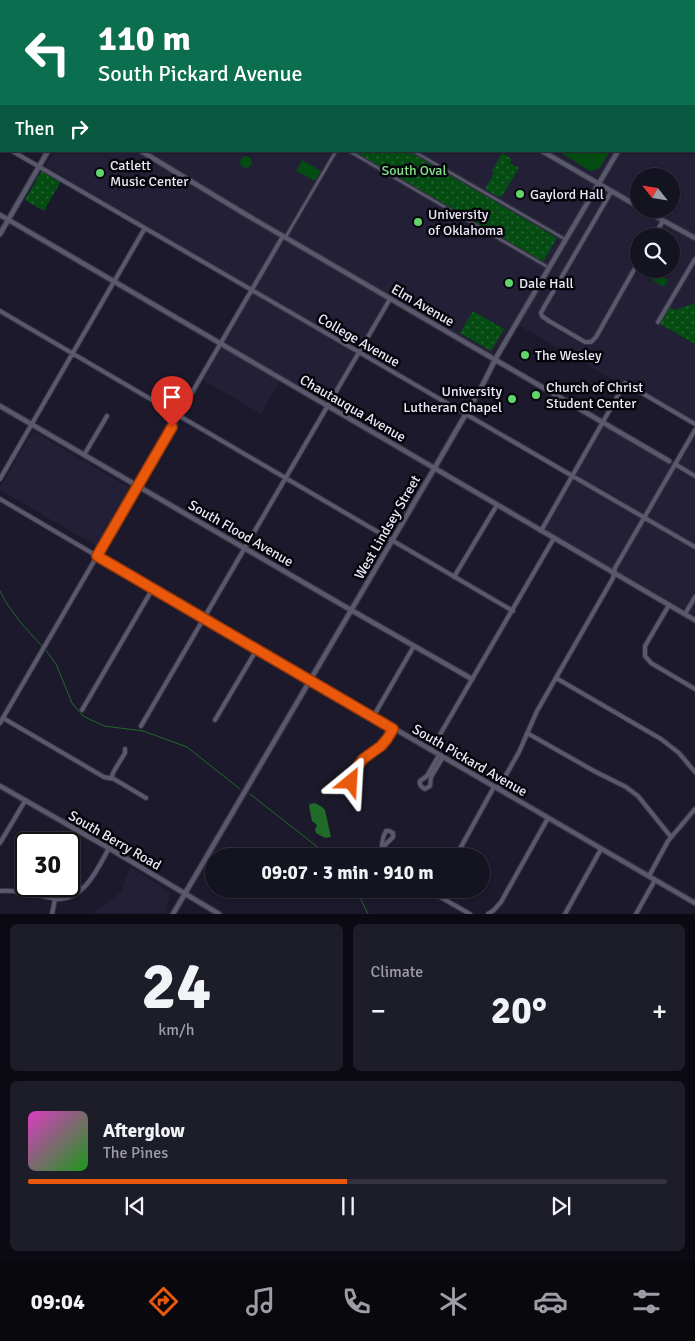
<!DOCTYPE html>
<meta charset="utf-8">
<style>
body{margin:0;font-family:Signika,sans-serif;background:#1d1c29;color:#f1f3f6;height:100vh;display:flex;flex-direction:column;font-size:19px;white-space:nowrap}
*{box-sizing:border-box;margin:0}
p{font-size:16px;color:#9d9ea5}
.icon{flex:none;width:28px;height:28px;fill:none;stroke:currentColor;stroke-width:2;stroke-linecap:round;stroke-linejoin:round}
.map{position:relative;height:914px;overflow:hidden}
.side{display:flex;flex-direction:column;gap:10px;padding:10px;background:#0b0a12;flex:1}
.side>*{flex:none}
.guide{position:absolute;left:0px;top:0px;width:695px;height:152px;box-shadow:0 1px 4px #0004,0 0 0 1px #33323e;background:#0b6e4f;color:#fff;overflow:hidden}
.needle{width:32px;rotate:300deg}
.controls{position:absolute;left:630px;top:168px;display:grid;gap:10px}
.controls a{display:grid;place-items:center;width:50px;height:50px;border-radius:50%;background:#141320;box-shadow:0 1px 4px #0004,0 0 0 1px #33323e;font-size:25px}
.speed{position:absolute;left:15px;top:832px;display:flex;gap:10px;font-size:25px;font-weight:700;text-align:center}
.speed>*{display:grid;place-content:center;width:65px;height:65px;border-radius:50%;background:#141320;box-shadow:0 1px 4px #0004,0 0 0 1px #33323e;line-height:1}
.speed .limit{border:2px solid #111;border-radius:8px;background:#fff;color:#111}
.pin{position:absolute;display:grid;place-items:center;width:42px;height:42px;color:#fff;margin:-51px -21px;border-radius:50% 50% 50% 0;rotate:-45deg;box-shadow:0 0 5px #0007}
.pin .icon{rotate:45deg}
.me{position:absolute;width:55px;margin:-28px;rotate:27deg;stroke-linejoin:round;filter:drop-shadow(0 0 4px #0008)}
.turn{display:flex;align-items:center;gap:18px;height:105px;padding:0 15px;font-size:22px}
.turn .icon{width:65px;height:65px;stroke-width:2.5}
.turn b{display:block;font-size:35px;line-height:42px}
.then{display:flex;align-items:center;height:48px;padding:0 15px;background:#0003;gap:10px;font-size:19px}
.big{font-size:38px;font-weight:800;line-height:1.1}
.side .card{flex:1;display:flex;flex-direction:column;justify-content:center;gap:8px;min-width:0;padding:0 18px;border-radius:8px;background:#1d1c29}
.side .dial{align-items:center;gap:0}
.dial b{font-size:65px;line-height:1}
.song{display:flex;align-items:center;gap:15px}
.cover{width:60px;height:60px;border-radius:8px;background:linear-gradient(135deg,hsl(310 70% 55%),hsl(120 70% 35%))}
.played{height:5px;border-radius:2px;background:linear-gradient(90deg,#ea580c 50%,#33323e 50%)}
.keys{display:flex;justify-content:space-around;direction:ltr}
.heat{display:flex;justify-content:space-between;align-items:center;font-size:28px;direction:ltr}
.side .tiles{flex:1;display:grid;gap:10px;grid-template-columns:1fr 1fr}
.card:last-child{grid-column:span 2}
.trip{position:absolute;left:205px;top:848px;width:285px;height:50px;border-radius:25px;background:#141320;box-shadow:0 1px 4px #0004,0 0 0 1px #33323e;font-weight:800;line-height:50px;text-align:center}
.tabs{display:flex;height:80px;justify-content:space-around;align-items:center;background:#08080d;color:#9d9ea5}
.tabs .icon{width:35px;height:35px}
.tabs .on{color:#ea580c}
.tabs b{font-size:22px;color:#f1f3f6}
.map>svg:first-child{display:block}
</style>
<div class="map">
<svg width="695" height="914" viewBox="0 0 695 914">
<defs>
<pattern id="park-dots" width="8" height="8" patternUnits="userSpaceOnUse" patternTransform="scale(1.25)"><rect width="8" height="8" fill="#054c12"/><path d="M2 2h.1M6 6h.1" fill="none" stroke="#296635" stroke-width="1.8" stroke-linecap="round"/></pattern>
</defs>
<rect width="100%" height="100%" fill="#1b192b"/>
<path fill="#221f37" fill-rule="evenodd" d="M65,0H695V421L627,381L621,384L513,322L508,329L492,356L389,296L326,403L282,377L261,414L198,377L251,287L45,167L54,151H694V1H65ZM639,176H671V209H639ZM639,236H671V269H639Z
M603,426L675,467L695,434V615L543,529Z
M33,431L130,488L96,546L0,490V487Z
M130,867L169,891L171,894L165,913H93L121,892Z"/>
<path fill="#054c12" d="M471,0H609L610,1H471Z
M558,151H610L600,168L590,171Z
M240 162a6 6 0 1 1 12 0a6 6 0 1 1-12 0Z
M302,160L321,171L315,181L296,171Z
M656,273L668,280L664,287L652,280Z"/>
<path fill="url(#park-dots)" d="M353,151H409L557,238L543,262Z
M502,153L512,159L510,163L519,168L502,196L499,197L485,189L494,173L492,171Z
M42,170L61,181L44,211L25,200Z
M695,303V344L660,324L670,307L675,310Z
M473,311L504,329L491,351L460,333Z"/>
<path fill="#216b29" d="M315,803L322,807L325,810L331,837L325,838L316,833L315,829L317,826L316,824L312,821L309,806L310,804Z"/>
<g fill="none" stroke-linecap="round" stroke-linejoin="round">
<path stroke="#216b29" stroke-width="1" d="M0,591C10,612 27,630 42,646
M45,649L56,664L72,703L83,716L104,726L143,731L187,747L240,789
M250,794L329,856
M356,889L368,914"/>
<g stroke="#333240" stroke-width="5">
<path id="pedestrian" d="M422,1L423,0
M349,151L546,266
M413,151L563,238
M285,238L336,151"/>
</g>
<g stroke="#333240" stroke-width="6">
<path id="minor" d="M0,144L1,145
M12,151L695,547
M611,192L543,309L541,313L542,316L549,321L585,342H591L596,337L639,261
M654,236L663,221
M0,311L513,611
M658,322L695,259
M84,455L107,416
M675,464L695,476
M0,479L145,228
M0,499L97,556
M541,531L625,383L695,424
M454,577L497,505
M669,605L645,646V656L651,663L695,689
M685,614L695,597
M556,678L661,739L679,753L695,772
M82,710L153,588
M373,717L414,646
M3,718L104,777L114,779L146,798
M215,720L257,649
M0,723L283,236
M141,726L390,299
M527,733L594,771L626,787L638,796L671,837
M431,750L554,538
M439,755L427,776L420,781C419,785 421,787 425,789L430,786L431,777L443,757
M111,778L114,771L125,753V749
M351,782L353,790L351,794L348,795L345,793L344,790L351,782L355,770L363,759L381,746L387,739L393,729
M498,789L519,752L537,711L613,578L615,568L695,430
M0,843L25,801
M382,848L393,837V833L389,831H386C382,838 381,848 383,856
M456,856L494,787
M649,876L668,841L695,809
M426,889L470,914
M0,891C15,890 28,893 43,896C48,897 53,899 58,899C85,899 98,868 109,848
M52,914L55,899
M488,914L494,910L501,902L548,818
M565,914L601,849
M636,914L655,880"/>
</g>
<g stroke="#333240" stroke-width="7">
<path id="tertiary" d="M122,0L124,1
M623,0L624,1
M135,1V0
M694,19L695,16
M694,48L695,49
M0,72L1,73
M141,151L245,214L669,461
M542,151L639,207
M642,209L695,238
M0,215L695,620
M0,234L48,151
M0,406L344,606L472,679
M97,556L695,903
M0,786L112,850L219,914
M173,914L434,469L482,386L497,356L618,151"/>
</g>
<use href="#pedestrian" stroke="#59586d" stroke-width="2.5"/>
<use href="#minor" stroke="#59586d" stroke-width="4"/>
<use href="#tertiary" stroke="#59586d" stroke-width="4.5"/>
</g>
<g fill="none" stroke-linecap="round" stroke-linejoin="round">
<g stroke="#983908" stroke-width="12">
<path id="route" d="M172,427L97,556L393,729L387,739L381,746L363,759L355,770L351,782"/>
</g>
<use href="#route" stroke="#ea580c" stroke-width="9"/>
</g>
<g fill="#61d46a" stroke="#06050c" stroke-width="2">
<circle cx="100" cy="173" r="5"/>
<circle cx="520" cy="194" r="5"/>
<circle cx="418" cy="222" r="5"/>
<circle cx="509" cy="283" r="5"/>
<circle cx="525" cy="355" r="5"/>
<circle cx="536" cy="395" r="5"/>
<circle cx="512" cy="399" r="5"/>
</g>
<g text-anchor="middle" stroke-width="5" stroke-linejoin="round" paint-order="stroke">
<g font-size="14" fill="#e9e8f5" stroke="#06050c" text-anchor="start">
<text x="110" y="170">Catlett<tspan x="110" dy="16">Music Center</tspan></text>
<text x="530" y="199">Gaylord Hall</text>
<text x="428" y="219">University<tspan x="428" dy="16">of Oklahoma</tspan></text>
<text x="519" y="288">Dale Hall</text>
<text x="535" y="360">The Wesley</text>
<text x="546" y="392">Church of Christ<tspan x="546" dy="16">Student Center</tspan></text>
<text x="502" y="396" text-anchor="end">University<tspan x="502" dy="16">Lutheran Chapel</tspan></text>
</g>
<g font-size="14" fill="#83e287" stroke="#06050c">
<text x="414" y="175">South Oval</text>
</g>
<g font-size="14" fill="#e9e8f5" stroke="#06050c">
<text transform="translate(423 305) rotate(30)" y="5">Elm Avenue</text>
<text transform="translate(359 340) rotate(30)" y="5">College Avenue</text>
<text transform="translate(353 408) rotate(30)" y="5">Chautauqua Avenue</text>
<text transform="translate(387 527) rotate(-60)" y="5">West Lindsey Street</text>
<text transform="translate(241 533) rotate(30)" y="5">South Flood Avenue</text>
<text transform="translate(470 760) rotate(30)" y="5">South Pickard Avenue</text>
<text transform="translate(115 840) rotate(30)" y="5">South Berry Road</text>
</g>
</g>
</svg>
<div class="controls">
<a><svg class="needle" viewBox="-14 -14 28 28"><path d="M0-13l5 13h-10z" fill="#e53935"/><path d="M0 13l5-13h-10z" fill="#9d9ea5"/></svg></a>
<a><svg class="icon" aria-label="search" viewBox="0 0 24 24"><circle cx="10" cy="10" r="6"/><path d="M15 15l6 6"/></svg></a>
</div>
<div class="speed"><div class="limit">30</div></div>
<div class="pin" style="left:172px;top:427px;background:#d93025"><svg class="icon" aria-label="arrive" viewBox="0 0 24 24"><path d="M6 21V4h12l-3 4 3 4H6"/></svg></div>
<svg class="me" style="left:351px;top:782px" viewBox="-20 -20 40 40"><path d="M0-17L14 15 0 8-14 15z" fill="#ea580c" stroke="#fff" stroke-width="4"/></svg>
<div class="trip">09:07 · 3 min · 910 m</div>
<div class="guide">
<div class="turn"><svg class="icon" aria-label="left" viewBox="0 0 24 24"><path d="M17 20v-9H6M10 6l-5 5 5 5"/></svg><div><b>110 m</b>South Pickard Avenue</div></div>
<div class="then">Then<svg class="icon" aria-label="right" viewBox="0 0 24 24"><path d="M7 20v-9h11M14 6l5 5-5 5"/></svg></div>
</div>
</div>
<section class="side">
<div class="tiles">
<div class="card dial"><b>24</b><p>km/h</p></div>
<div class="card"><p>Climate</p>
<div class="heat"><a>−</a><b class="big">20°</b><a>+</a></div>
</div>
<div class="card">
<div class="song"><i class="cover"></i><div><b>Afterglow</b><p>The Pines</p></div></div>
<div class="played"></div>
<div class="keys"><svg class="icon" aria-label="previous" viewBox="0 0 24 24"><path d="M18 5L8 12l10 7zM5 5v14"/></svg><svg class="icon" aria-label="pause" viewBox="0 0 24 24"><path d="M8 5v14M16 5v14"/></svg><svg class="icon" aria-label="next" viewBox="0 0 24 24"><path d="M6 5l10 7-10 7zM19 5v14"/></svg></div>
</div>
</div>
</section>
<nav class="tabs">
<b>09:04</b>
<svg class="icon on" aria-label="directions" viewBox="0 0 24 24"><path d="M12 3l9 9-9 9-9-9zM9 14v-3h6M13 9l2 2-2 2"/></svg>
<svg class="icon" aria-label="music" viewBox="0 0 24 24"><path d="M9 18V5l10-2v13"/><circle cx="6" cy="18" r="3"/><circle cx="16" cy="16" r="3"/></svg>
<svg class="icon" aria-label="phone" viewBox="0 0 24 24"><path d="M5 4h4l2 5-3 2q2 4 5 5l2-3 5 2v4C11 20 4 13 5 4z"/></svg>
<svg class="icon" aria-label="climate" viewBox="0 0 24 24"><path d="M12 3v18M4 7l16 10M4 17L20 7"/></svg>
<svg class="icon" aria-label="car" viewBox="0 0 24 24"><path d="M5 17H2v-5l4-1 3-4h7l3 4 3 1v5h-3M9 17h6M6 11h13"/><circle cx="7" cy="17" r="2"/><circle cx="17" cy="17" r="2"/></svg>
<svg class="icon" aria-label="filters" viewBox="0 0 24 24"><path d="M4 7h16M4 17h16"/><circle cx="9" cy="7" r="2"/><circle cx="15" cy="17" r="2"/></svg>
</nav>
